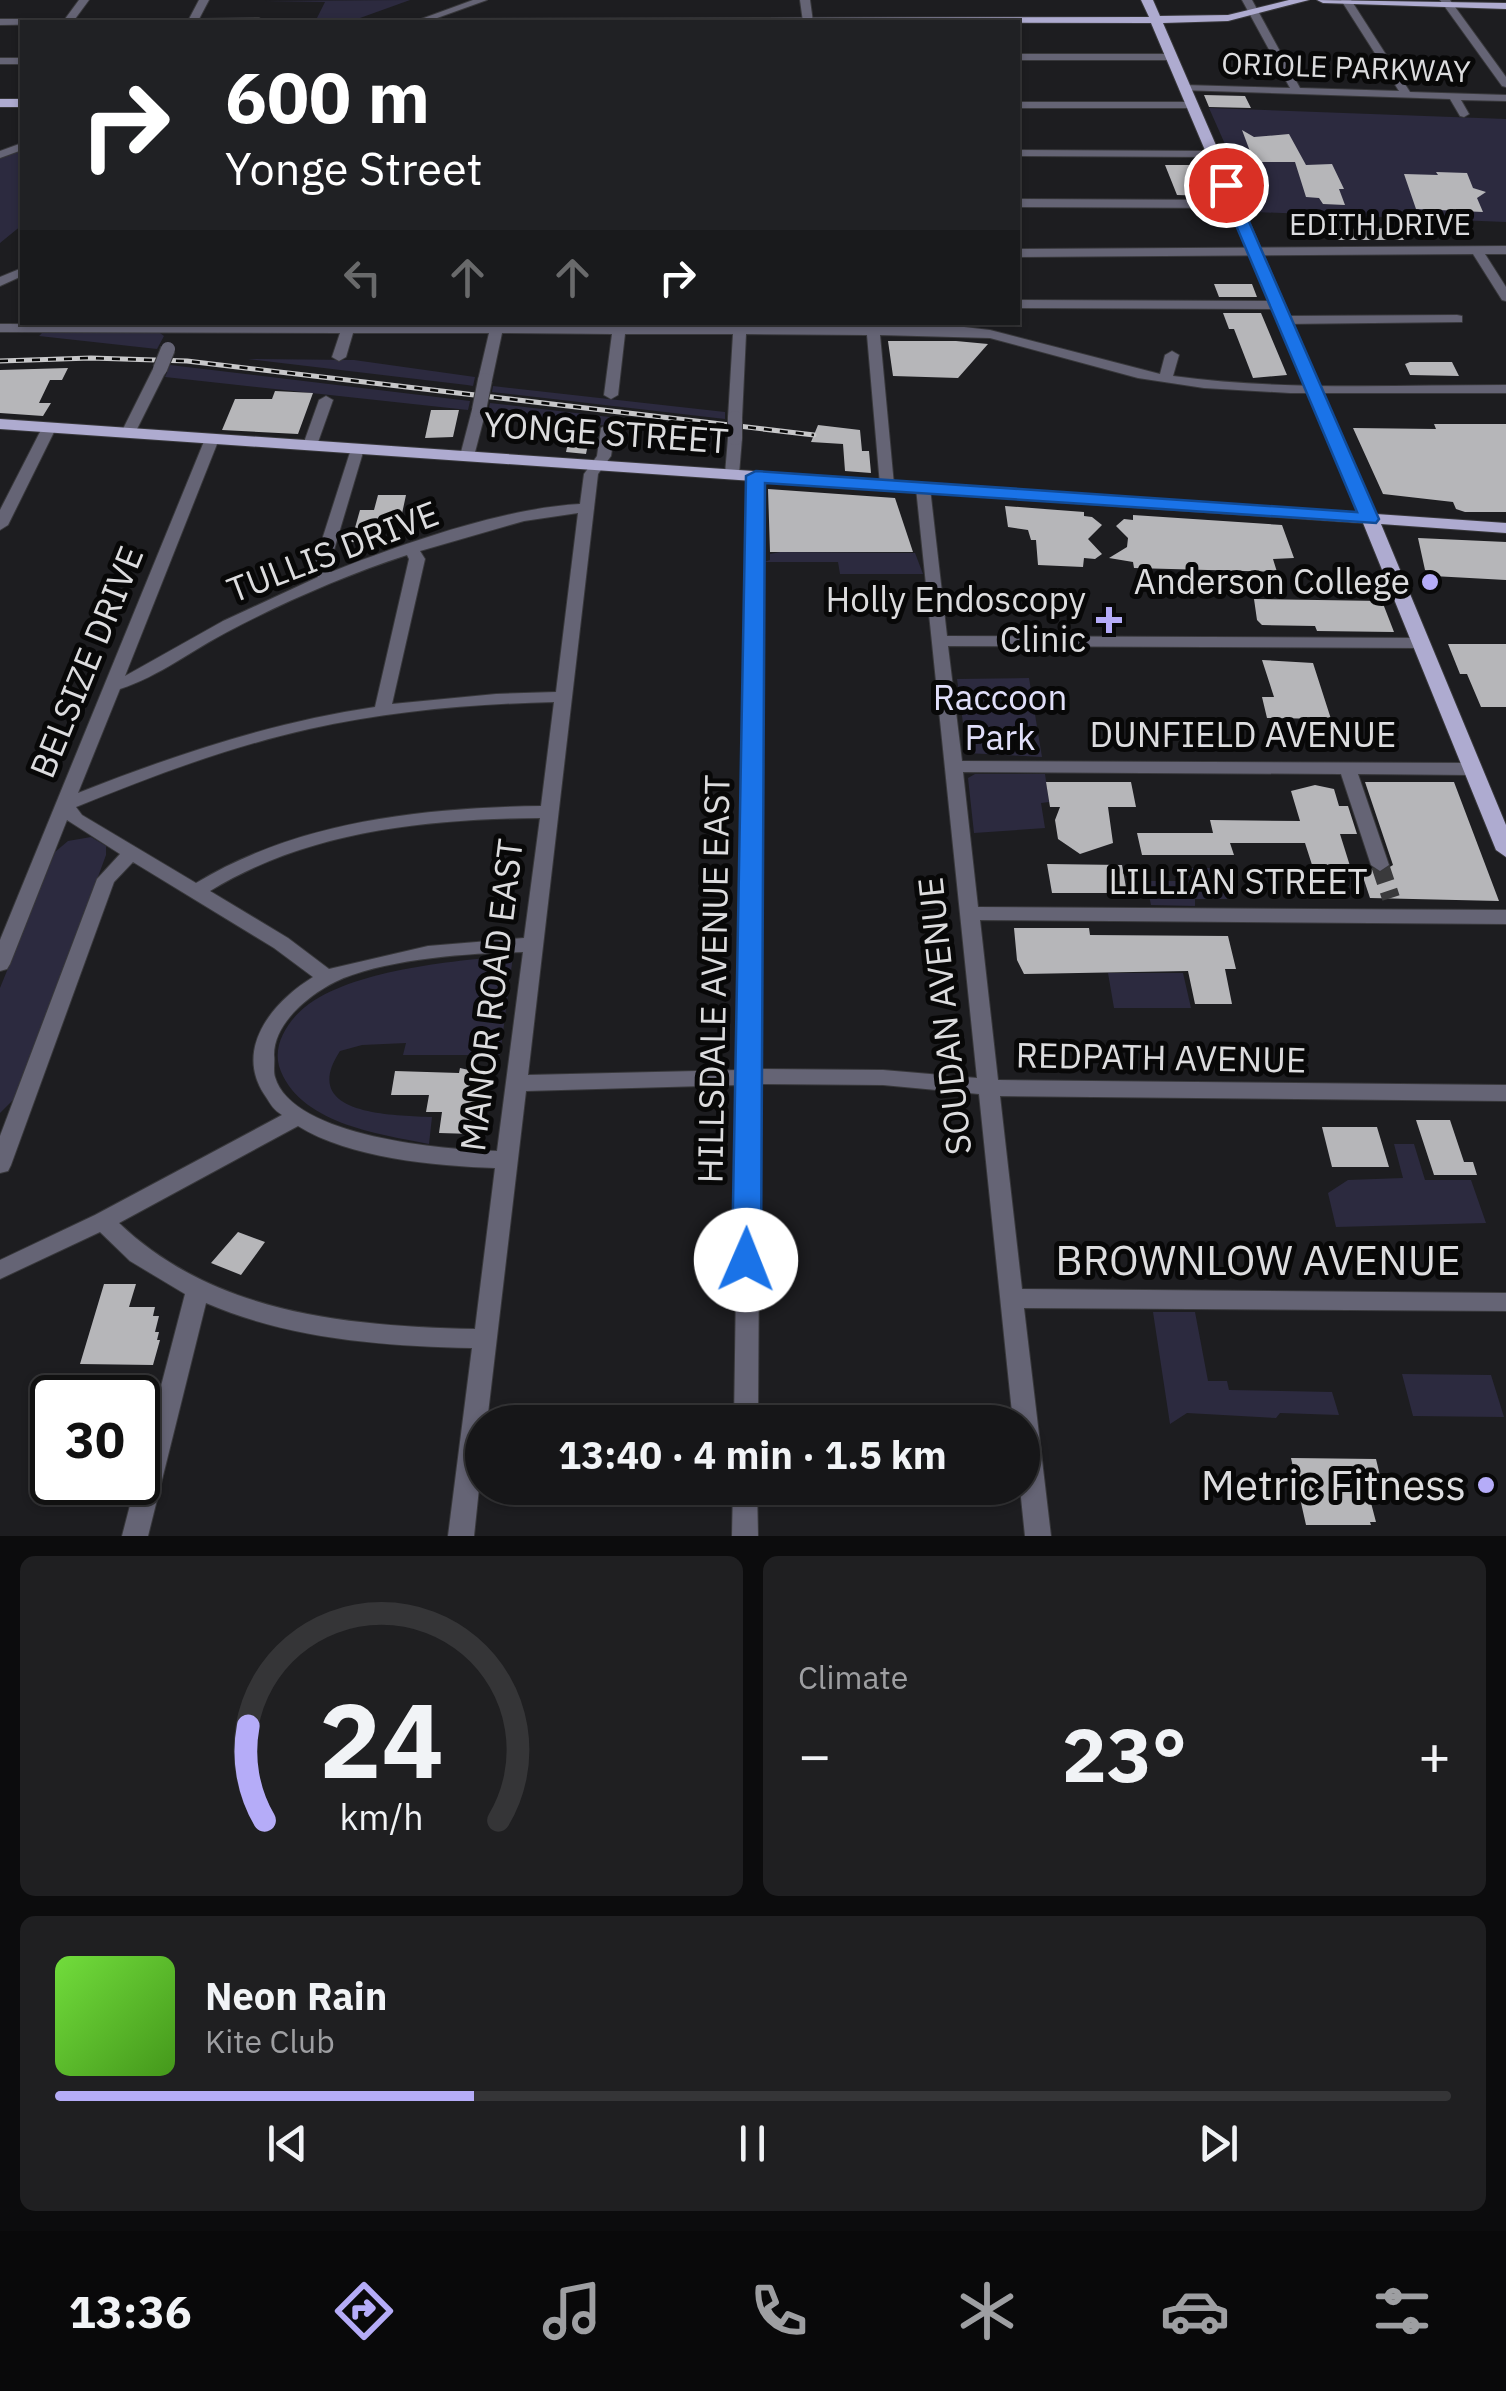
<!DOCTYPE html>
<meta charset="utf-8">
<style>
body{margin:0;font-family:"IBM Plex Sans",sans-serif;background:#1f1f21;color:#f1f3f6;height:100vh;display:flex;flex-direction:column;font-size:38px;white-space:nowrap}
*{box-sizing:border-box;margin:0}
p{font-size:32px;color:#9e9fa2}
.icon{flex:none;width:55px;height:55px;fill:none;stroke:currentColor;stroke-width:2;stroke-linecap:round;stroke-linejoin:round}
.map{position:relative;height:1536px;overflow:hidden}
.side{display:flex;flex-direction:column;gap:20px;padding:20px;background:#0c0c0d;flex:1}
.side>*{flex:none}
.guide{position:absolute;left:20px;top:20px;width:1000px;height:305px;border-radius:0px;box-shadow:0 2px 8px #0004,0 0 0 2px #353537;background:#202124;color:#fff;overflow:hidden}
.speed{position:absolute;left:30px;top:1375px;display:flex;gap:20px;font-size:50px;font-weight:700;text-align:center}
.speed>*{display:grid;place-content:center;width:130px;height:130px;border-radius:50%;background:#161618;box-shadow:0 2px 8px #0004,0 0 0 2px #353537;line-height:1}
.speed .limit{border:5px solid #111;border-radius:15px;background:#fff;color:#111}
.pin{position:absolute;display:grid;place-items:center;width:85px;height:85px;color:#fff;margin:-42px;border:5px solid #fff;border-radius:50%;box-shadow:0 2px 10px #0007}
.me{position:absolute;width:110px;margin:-55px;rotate:1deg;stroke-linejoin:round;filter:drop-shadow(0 0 8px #0008)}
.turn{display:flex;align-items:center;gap:35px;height:210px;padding:0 40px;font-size:45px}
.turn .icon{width:130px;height:130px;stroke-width:2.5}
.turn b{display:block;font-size:70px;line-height:85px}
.lanes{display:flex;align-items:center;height:95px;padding:0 40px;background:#0003;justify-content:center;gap:50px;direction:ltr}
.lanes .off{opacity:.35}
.big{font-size:75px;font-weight:800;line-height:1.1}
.side .tile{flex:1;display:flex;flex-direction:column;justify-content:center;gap:15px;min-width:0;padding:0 35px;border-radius:15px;background:#1f1f21}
.side .dial{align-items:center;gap:0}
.dial svg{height:260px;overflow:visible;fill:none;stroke:#353537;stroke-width:7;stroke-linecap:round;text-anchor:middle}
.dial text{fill:#f1f3f6;stroke:none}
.song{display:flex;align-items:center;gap:30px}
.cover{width:120px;height:120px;border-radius:15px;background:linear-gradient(135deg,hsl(100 70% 55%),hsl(100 70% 35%))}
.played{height:10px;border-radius:5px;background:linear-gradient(90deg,#b5acf8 30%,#353537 30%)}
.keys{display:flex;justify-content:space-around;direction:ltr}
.heat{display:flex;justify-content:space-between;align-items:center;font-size:55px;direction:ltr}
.side .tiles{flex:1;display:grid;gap:20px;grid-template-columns:1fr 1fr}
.tile:last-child{grid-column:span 2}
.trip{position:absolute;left:465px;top:1405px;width:575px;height:100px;border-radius:50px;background:#161618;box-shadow:0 2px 8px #0004,0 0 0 2px #353537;font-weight:800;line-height:100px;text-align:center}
.dock{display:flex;height:160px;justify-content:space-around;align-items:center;background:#09090a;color:#9e9fa2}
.dock .icon{width:70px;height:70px}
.dock .active{color:#b5acf8}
.dock b{font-size:45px;color:#f1f3f6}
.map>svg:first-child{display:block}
</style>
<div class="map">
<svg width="1506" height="1536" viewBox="0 0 1506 1536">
<rect width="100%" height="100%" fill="#1d1d20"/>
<path fill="#2c2a3f" d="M410,0L360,18H317L325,2L264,1Z
M1209,108L1506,119V222L1255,212Z
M22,149V225L0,243V158Z
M42,333H160L164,336L157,349L39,336Z
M248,359L354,360L475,377L473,386L467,385Z
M170,365L470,401L468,410L165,377Z
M493,386L725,412V419L492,392Z
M490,403L677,425L624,428L488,412Z
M780,552L915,553L923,574H840L838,562H764L770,560V554Z
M1029,678L1042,757L967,753L957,679Z
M975,774H1045L1049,802L1041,803L1045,828L974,833L968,778Z
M91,837L106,846V855L18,1095L0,1113V988L55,852L68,841Z
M1187,868H1220L1227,899H1195V906L1151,905L1146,881H1189Z
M513,956L500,1055H403L406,1043L362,1045L340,1051C298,1115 391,1115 432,1117L429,1144C378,1134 297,1123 279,1066C273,1044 288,1021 305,1007C351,970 456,960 513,956Z
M1108,973H1183L1191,1008H1114Z
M1394,1144H1414L1425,1180H1471L1486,1223L1336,1227L1328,1193L1348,1180L1403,1178Z
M1153,1312H1195L1208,1381H1227L1229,1390L1332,1392L1339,1415L1280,1413L1276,1418L1187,1413L1170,1424Z
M1402,1374L1491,1375L1504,1417L1413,1416Z"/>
<path fill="#b6b6b9" d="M1204,95L1245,96L1251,108L1209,107Z
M1242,130L1254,137L1289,134L1306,165L1332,164L1344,189H1339L1345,205L1323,204L1319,198L1306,197L1295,162H1254Z
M1165,165H1199L1208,196L1177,195Z
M1436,172L1467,173L1473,188L1486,192L1477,198L1483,212L1416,209L1404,174L1438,175Z
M1397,228L1404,240H1338L1333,229Z
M1214,284H1252L1257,297H1219Z
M1223,313H1261L1287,375L1253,378L1234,329H1229Z
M888,341H956L988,344L958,378L893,376Z
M1410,362H1452L1459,376L1410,375L1405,364Z
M68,368L62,380H50L39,403H51L43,416L0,413V370Z
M275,391L313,393L298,434L222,430L235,399H272Z
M431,410H459L453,437L425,438Z
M1434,424H1506V512H1465L1456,509L1453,502L1383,494L1353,428L1436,429Z
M818,425L860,430L862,451H869L871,473L845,471L843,444L811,442Z
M571,429H591L586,454L566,452Z
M768,489L895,498L913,552H770Z
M378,495H406L400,523H378L373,543L351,542L360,510H374Z
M1005,506L1084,512V516L1092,517L1102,525L1088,539L1102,554L1095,559L1084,558L1083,567L1038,565L1036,540H1031L1028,530L1008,527Z
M1133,515L1282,525L1294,558L1273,559L1277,572L1134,568L1133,562L1109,558L1127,547L1128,538L1116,526L1124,519L1133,520Z
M1418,538L1506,542V580L1433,576L1431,571L1425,570Z
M1254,599L1382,601L1394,632L1317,631L1315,626L1262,625L1257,620Z
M1448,644H1506V707H1481L1467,674H1460Z
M1262,660L1313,663L1331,719L1267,718L1262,697H1274Z
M1046,782H1131L1136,807H1108L1113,843L1080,854L1058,839L1055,820L1060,807H1050Z
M1365,782H1454L1499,901L1370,898L1359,865H1367L1378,874L1393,865Z
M1315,785L1334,789L1339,806H1348L1357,834H1340L1350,866L1329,872L1313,868L1305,843H1230L1234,855H1142L1137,833H1213L1210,820L1300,821L1291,791Z
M1047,864L1122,865L1127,893H1052Z
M1014,928H1089L1090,935L1228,936L1236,969H1225L1232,1004H1195L1188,971L1024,974L1017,960Z
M460,1068L482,1073L483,1099H478L473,1134L439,1133L442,1112H426L429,1095H391L395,1071L459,1073Z
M1416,1120H1450L1464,1162H1473L1477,1175H1434Z
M1322,1127H1377L1389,1167H1332Z
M238,1232L265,1242L241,1275L211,1263Z
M104,1284H136L129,1307H155L153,1316H159L155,1332H159L157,1340H160L153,1365L80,1364Z
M1291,1458L1376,1459L1381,1480H1365L1376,1522H1370L1371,1525H1306Z"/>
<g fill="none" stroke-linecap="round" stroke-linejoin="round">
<path stroke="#3a3a3c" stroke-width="18" stroke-dasharray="18 9" stroke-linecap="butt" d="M1380,865L1391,898"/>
<g stroke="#38383b" stroke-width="2">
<path id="minor" d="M79,0H89L75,19H189L199,0H209L199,19L259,18L264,21L0,25V19H65Z
M473,0H487L426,22H413Z
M800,0H810L813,22H803Z
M1242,0H1252L1300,88L1399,91L1341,0H1351L1410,92L1506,95V101L1461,100L1469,114L1464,117L1460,116L1450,99L1180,90L1179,88L1184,85L1290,88Z
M1440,0H1450L1506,77V87L1502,86Z
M1018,54H1171L1176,57L1171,60H1018Z
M0,58H22V64H0Z
M1018,102H1192L1197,105L1192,108H1018Z
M22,143V150L0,158V151Z
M1018,150L1213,151L1219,154L1213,157L1018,156Z
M1018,199L1233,200L1239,204L1233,208L1018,207Z
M1506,246V254H1485L1506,287V301L1502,300L1473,254L1018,257V249Z
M22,268V276L0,286V277Z
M1018,300L1277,301L1283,305L1277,309L1018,308Z
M1457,315L1462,316V322L1283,324L1277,320L1283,316Z
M734,322H746V326L964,327L990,330L1160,374L1165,355L1172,351L1179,355L1173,376C1284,391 1395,385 1506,385V393H1290L1204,388L1138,378L990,338L880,335L894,485L887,489L880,485L867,335L746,334L742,418L735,422L728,418L733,334H625L618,395L611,399L604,395L612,334L502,333L492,380L485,384L478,380L489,333H353L346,357L339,361L332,357L340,333L0,332V324L733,326Z
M160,365L167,369L135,433L133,436H123L121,433L153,369Z
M326,396L333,400L317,445L310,449L305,448L303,445L319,400Z
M479,406L486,410L474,456L472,459H462L460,456L472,410Z
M49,424L56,428L8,525L0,530V510L42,428Z
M608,424L615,428L611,456L598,474L528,1075L739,1070L749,476L756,472L763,476L760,1069L883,1070L977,1078L916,488L923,484L930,488L947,636L1421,638L1429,643L1421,648L948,646L962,761L1472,763L1481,769L1472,775L1358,774L1389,865L1380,871L1371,865L1341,774L963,772L978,907L1506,910V924L980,920L998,1080L1506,1085V1101L1000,1096L1022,1289L1506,1293V1311L1024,1308L1051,1536H1025L1020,1488H1022V1422H1013L979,1094L883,1085L760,1084L758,1422H734L739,1085L526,1091L487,1422H482V1460L474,1536H448L472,1348C383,1346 289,1339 206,1303L148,1536H122L185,1294L130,1261L100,1232L0,1279V1260L95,1215L282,1115C274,1110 271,1105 266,1097C233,1050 271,1003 313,977L274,948L133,862L114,882L11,1165L8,1171L0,1173V1136L97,879L120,854L67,820L10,964L7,969L0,971V940L205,439L212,435L219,439L125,676L223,621L318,577L312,571L352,446L357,445L364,449L328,570L331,572C402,544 504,508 580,504L584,474L597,456L601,428ZM578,513L556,692L496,694L392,704L425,559L420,551L524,521ZM407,555L409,559L375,707C273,722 174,755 78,793L120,689C160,676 192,650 229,631C286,601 346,575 407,555ZM554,702L541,806C423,808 298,821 196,883L82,815L76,807C152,776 229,747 309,729C390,711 472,704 554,702ZM540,818L524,938L428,946L329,969L288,938L210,891C308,831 426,819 540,818ZM523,952L497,1151C446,1150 292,1137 275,1077C273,1071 275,1061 274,1055C274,1023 309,995 335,982C383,959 470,953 523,952ZM298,1126C349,1158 435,1166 495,1168L475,1329C348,1326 214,1314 119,1223Z
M735,434L742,438L739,474L732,478L725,474L728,438Z
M733,1488H757L758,1536H732Z"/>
</g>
<g stroke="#38383b" stroke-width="2">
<path id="major" d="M1141,0H1153L1160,16L1228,15L1289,0H1309L1228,21L1163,23L1376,514L1506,523V533L1381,524L1506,825V857L1496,850L1363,523L0,429V419L1359,513L1151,23L423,22L429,19L1149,17Z
M1317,0L1506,3V9L1323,3Z
M252,19H356L362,22H246Z
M0,99H22V107H0Z"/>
</g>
<use href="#minor" fill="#656475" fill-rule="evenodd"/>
<use href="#major" fill="#aeabd0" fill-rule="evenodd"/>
<g stroke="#c7c7c9" stroke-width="5">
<path id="rail" d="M0,361L91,358L187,361L814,435"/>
</g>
<use href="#rail" stroke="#080808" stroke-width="2.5" stroke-dasharray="8" stroke-linecap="butt"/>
<g stroke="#38383b" stroke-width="16" stroke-linecap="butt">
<path id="minor-bridge" d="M160,369L168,349
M479,410L485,380
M735,418V438"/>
</g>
<use href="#minor-bridge" stroke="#656475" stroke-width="14"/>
</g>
<path fill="#1a73e8" stroke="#114b97" stroke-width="2.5" d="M1221,182L1233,185L1379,519L1376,523L765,483L761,1260L757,1268L746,1272L736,1268L732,1260L746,476L756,471L1357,512L1219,185Z"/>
<g fill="#b5acf8" stroke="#080808" stroke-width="4">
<circle cx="1430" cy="582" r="10"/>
<path d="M1104 605h10v10h10v10h-10v10h-10v-10h-10v-10h10z"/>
<circle cx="1486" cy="1485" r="10"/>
</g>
<g text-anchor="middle" stroke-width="10" stroke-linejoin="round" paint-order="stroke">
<g font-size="30" fill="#dcdcde" stroke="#080808">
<text transform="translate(1346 68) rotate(2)" y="10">ORIOLE PARKWAY</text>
<text x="1380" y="235">EDITH DRIVE</text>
</g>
<g font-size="35" fill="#dcdcde" stroke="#080808">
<text transform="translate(606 433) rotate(4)" y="12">YONGE STREET</text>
<text transform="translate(333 552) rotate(-21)" y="12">TULLIS DRIVE</text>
<text transform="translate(87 662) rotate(-68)" y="12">BELSIZE DRIVE</text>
<text x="1243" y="747">DUNFIELD AVENUE</text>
<text x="1238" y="894">LILLIAN STREET</text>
<text transform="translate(714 979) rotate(-89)" y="12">HILLSDALE AVENUE EAST</text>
<text transform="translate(492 995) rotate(-83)" y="12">MANOR ROAD EAST</text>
<text transform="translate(945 1016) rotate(-96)" y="12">SOUDAN AVENUE</text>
<text transform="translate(1161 1058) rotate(1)" y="12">REDPATH AVENUE</text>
</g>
<g font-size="35" fill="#dcdcde" stroke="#080808" text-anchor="end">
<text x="1410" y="594">Anderson College</text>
<text x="1086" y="612">Holly Endoscopy<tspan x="1086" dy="40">Clinic</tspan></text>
</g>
<g font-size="35" fill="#e0def9" stroke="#080808">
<text x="1000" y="710">Raccoon<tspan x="1000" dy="40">Park</tspan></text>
</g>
<g font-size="42" fill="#dcdcde" stroke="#080808">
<text x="1258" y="1275">BROWNLOW AVENUE</text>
</g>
<g font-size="42" fill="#dcdcde" stroke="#080808" text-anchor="end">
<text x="1466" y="1500">Metric Fitness</text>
</g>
</g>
</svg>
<div class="speed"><div class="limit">30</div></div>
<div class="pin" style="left:1226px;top:185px;background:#d93025"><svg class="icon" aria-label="arrive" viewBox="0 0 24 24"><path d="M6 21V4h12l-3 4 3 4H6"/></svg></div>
<svg class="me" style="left:746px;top:1260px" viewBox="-20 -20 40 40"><circle r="19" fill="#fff"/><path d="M0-13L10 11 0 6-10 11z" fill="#1a73e8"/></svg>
<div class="trip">13:40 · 4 min · 1.5 km</div>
<div class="guide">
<div class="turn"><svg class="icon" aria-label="right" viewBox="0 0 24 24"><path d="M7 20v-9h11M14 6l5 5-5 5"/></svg><div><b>600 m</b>Yonge Street</div></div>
<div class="lanes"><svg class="icon off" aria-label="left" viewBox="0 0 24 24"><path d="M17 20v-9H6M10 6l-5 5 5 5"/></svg><svg class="icon off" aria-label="ahead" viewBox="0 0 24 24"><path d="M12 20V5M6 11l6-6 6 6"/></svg><svg class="icon off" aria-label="ahead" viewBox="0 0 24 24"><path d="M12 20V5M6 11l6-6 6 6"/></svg><svg class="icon" aria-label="right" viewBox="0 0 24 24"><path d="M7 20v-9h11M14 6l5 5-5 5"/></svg></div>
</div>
</div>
<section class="side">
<div class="tiles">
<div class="tile dial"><svg viewBox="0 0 100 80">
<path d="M14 69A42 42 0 1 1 86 69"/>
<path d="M14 69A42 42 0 0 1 9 40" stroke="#b5acf8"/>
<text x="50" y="56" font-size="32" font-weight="700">24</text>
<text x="50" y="72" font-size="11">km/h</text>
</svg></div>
<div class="tile"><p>Climate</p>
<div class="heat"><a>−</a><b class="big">23°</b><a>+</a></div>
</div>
<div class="tile">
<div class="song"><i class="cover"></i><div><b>Neon Rain</b><p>Kite Club</p></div></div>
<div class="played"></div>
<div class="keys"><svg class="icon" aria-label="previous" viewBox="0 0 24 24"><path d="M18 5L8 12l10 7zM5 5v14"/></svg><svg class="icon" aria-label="pause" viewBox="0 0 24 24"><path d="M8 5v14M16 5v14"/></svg><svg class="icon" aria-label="next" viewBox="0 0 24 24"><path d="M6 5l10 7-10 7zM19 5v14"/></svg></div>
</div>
</div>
</section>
<nav class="dock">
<b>13:36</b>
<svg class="icon active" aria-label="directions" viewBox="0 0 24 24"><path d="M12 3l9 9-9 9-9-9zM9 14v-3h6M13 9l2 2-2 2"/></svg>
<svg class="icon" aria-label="music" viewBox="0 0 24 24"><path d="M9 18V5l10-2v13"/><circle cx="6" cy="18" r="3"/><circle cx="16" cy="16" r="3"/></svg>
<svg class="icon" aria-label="phone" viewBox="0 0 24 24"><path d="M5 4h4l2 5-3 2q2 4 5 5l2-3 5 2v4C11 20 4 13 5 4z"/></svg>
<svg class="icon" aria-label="climate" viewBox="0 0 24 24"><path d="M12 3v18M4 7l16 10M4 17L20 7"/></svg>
<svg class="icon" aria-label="car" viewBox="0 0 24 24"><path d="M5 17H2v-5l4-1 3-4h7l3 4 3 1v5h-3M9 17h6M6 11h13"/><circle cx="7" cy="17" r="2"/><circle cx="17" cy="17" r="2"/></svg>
<svg class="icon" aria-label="filters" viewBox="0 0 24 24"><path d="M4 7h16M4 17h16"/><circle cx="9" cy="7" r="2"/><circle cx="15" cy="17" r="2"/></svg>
</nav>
